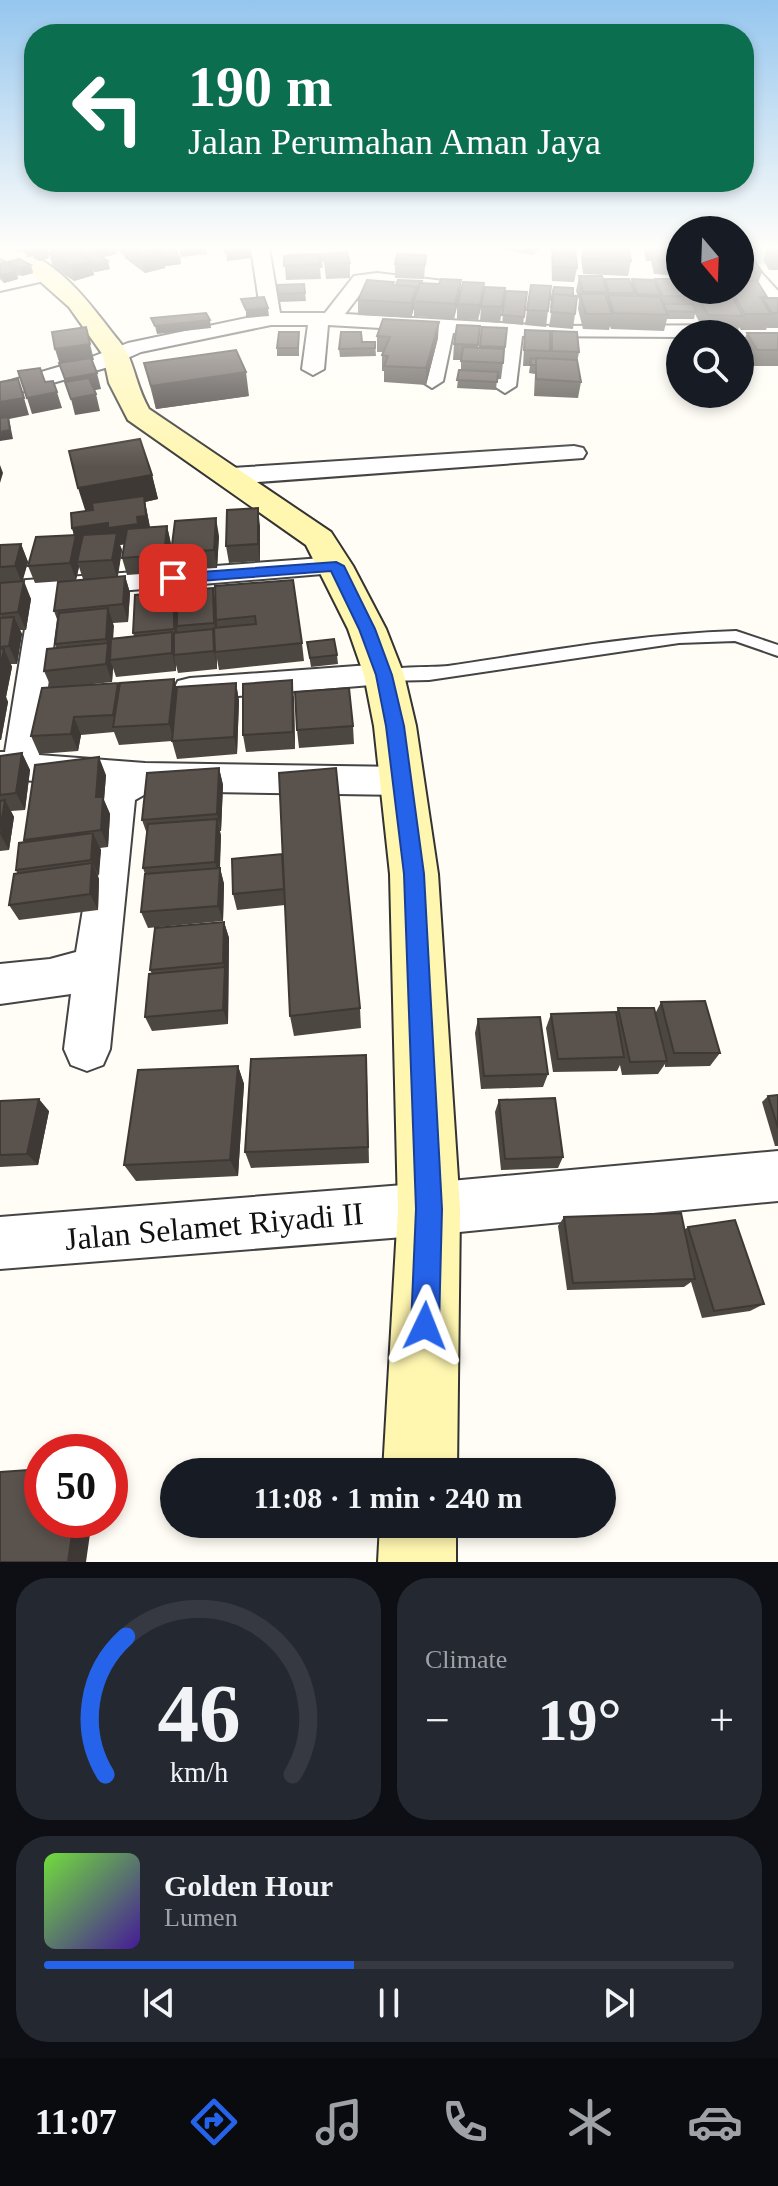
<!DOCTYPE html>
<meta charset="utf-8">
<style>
body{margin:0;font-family:Georgia,serif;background:#242831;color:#f1f3f6;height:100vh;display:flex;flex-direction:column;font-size:30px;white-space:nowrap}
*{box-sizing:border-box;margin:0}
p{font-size:26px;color:#9ea1a6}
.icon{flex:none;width:44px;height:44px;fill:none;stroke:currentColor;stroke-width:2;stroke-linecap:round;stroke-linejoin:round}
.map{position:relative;height:1562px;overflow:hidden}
.details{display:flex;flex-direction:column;gap:16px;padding:16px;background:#0d0f14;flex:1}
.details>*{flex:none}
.banner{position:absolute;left:24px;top:24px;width:730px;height:168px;border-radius:32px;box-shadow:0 4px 12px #0003;background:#0b6e4f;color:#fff;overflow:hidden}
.needle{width:52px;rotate:161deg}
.fabs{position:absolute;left:666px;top:216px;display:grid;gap:16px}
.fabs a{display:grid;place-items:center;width:88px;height:88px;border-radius:50%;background:#171b24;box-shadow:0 4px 12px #0003;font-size:40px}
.speed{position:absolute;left:24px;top:1434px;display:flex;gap:16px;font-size:40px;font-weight:700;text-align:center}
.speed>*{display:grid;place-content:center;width:104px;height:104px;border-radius:50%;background:#171b24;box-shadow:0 4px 12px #0003;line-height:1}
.speed .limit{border:12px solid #d22;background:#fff;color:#111}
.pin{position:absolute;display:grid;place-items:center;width:68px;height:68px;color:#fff;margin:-34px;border-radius:16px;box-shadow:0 4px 12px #0006}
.me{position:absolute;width:88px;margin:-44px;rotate:2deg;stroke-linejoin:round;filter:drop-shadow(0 0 6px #0008)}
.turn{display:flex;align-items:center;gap:28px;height:168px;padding:0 32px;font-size:36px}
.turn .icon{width:104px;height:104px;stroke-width:2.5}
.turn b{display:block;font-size:56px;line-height:68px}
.big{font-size:60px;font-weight:700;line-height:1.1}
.details .card{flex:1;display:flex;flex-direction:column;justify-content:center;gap:12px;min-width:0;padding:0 28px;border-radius:32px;background:#242831}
.details .dial{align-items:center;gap:0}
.dial svg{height:208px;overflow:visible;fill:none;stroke:#363941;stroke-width:7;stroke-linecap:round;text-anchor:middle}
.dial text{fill:#f1f3f6;stroke:none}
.song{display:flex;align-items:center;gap:24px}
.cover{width:96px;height:96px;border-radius:12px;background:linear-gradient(135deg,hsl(100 70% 55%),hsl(260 70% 35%))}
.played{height:8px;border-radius:4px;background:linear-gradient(90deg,#2563eb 45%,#363941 45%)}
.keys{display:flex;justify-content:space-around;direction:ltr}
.heat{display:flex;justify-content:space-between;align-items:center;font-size:44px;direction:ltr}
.details .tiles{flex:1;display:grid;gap:16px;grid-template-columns:1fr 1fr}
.card:last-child{grid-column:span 2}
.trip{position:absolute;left:160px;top:1458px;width:456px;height:80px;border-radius:40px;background:#171b24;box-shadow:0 4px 12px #0003;font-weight:700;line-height:80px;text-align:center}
.menu{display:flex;height:128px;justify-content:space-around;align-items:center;background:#090b0e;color:#9ea1a6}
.menu .icon{width:56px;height:56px}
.menu .active{color:#2563eb}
.menu b{font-size:36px;color:#f1f3f6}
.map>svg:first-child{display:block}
</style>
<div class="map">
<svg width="778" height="1562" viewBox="0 0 778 1562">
<rect width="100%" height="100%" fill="#fffdf5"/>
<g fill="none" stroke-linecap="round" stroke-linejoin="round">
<path fill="#b9e0f7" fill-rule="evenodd" d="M740,248L778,249V265L740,263Z"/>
<g stroke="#444" stroke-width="4">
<path id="lane" d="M736,631L778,645V656L735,641L679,643L429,680L384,681L376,675C385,665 432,668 448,666C543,652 639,634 736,631Z"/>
</g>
<g stroke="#444" stroke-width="4">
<path id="street" d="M251,248H269L280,313H325L354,276L377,273L444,281L453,287L444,293L367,285L345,314L551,326L778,325V337H740V334H680V337L522,336L516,386L505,393L494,386L502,335L453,333L443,381L432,388L421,381L433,331L328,325L324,369L313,375L302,369L308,325H271L141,352L105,368L0,398V384L89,358L128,343L261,315Z
M740,255L746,256L778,291V307C756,301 740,275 740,255Z
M47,270L56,275L53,279L0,291V279Z
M574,446L583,448L586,453L583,458L232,484L223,481L219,476L223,471L232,468Z
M336,557L346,560L350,566L346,572L60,596L48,687L87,684L99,688L104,696L99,704L45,711L39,755L145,763L403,767L416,771L421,781L416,791L403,795L151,791L135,800L110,1049L103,1065L87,1071L71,1065L64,1049L71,994L0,1004V964L50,959L76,952L103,787L0,778V752H5L30,598L0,600V582Z
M384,664L395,667L400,675L395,683L190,700L178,697L174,689L178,681L190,678Z
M778,1151V1201L429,1235L0,1269V1217L429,1183Z"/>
</g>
<g stroke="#333" stroke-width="4">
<path id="secondary" d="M0,248C48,248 85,297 111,331C117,339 126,348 129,357C137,377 138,389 149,409L331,532L353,566L386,629L404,675L416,726L438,874L460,1209L457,1472H383L398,1209L390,874L374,726L364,675L348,629L306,545L128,420L109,383L103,355L69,307L34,276L0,258Z
M380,1524H456V1562H378Z"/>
</g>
<use href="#lane" fill="#fff" fill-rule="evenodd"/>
<use href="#street" fill="#fff" fill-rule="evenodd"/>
<use href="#secondary" fill="#fff6b0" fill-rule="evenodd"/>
</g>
<path fill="#4d4742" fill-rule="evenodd" d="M16,248L47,251L49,258L39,261L33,258V256L27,257L25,251L17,252Z
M78,248H116L117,254L102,257L110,269L95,272L93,271L94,275L74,281L53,267L49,253L77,252L76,250Z
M118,248H174L181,264L165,266V268L145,273L125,258L124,255L119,251Z
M495,248H540L533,255Z
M551,248H575L577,268L574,282L552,281Z
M583,248H629L631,261L628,276L583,274L581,257Z
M645,248H680V276L654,274L651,261H646L644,252Z
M767,248H778V270H769L763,260Z
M740,253L742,256L741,258L762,272L758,283L766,298H778V328H767V327L766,330H741L739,327L738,331H704L695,314L694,319H667L664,331L611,329L610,326L609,330L583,329L578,309L579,300L576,291L579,276L604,283L605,279L631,283L632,279L655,282V279L680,290H740Z
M321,254L323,268H320L321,279L286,280L284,256Z
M323,254L350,263V278L326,279Z
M426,255L424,279L395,278V264Z
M8,262L31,265L33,273L22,276L16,272L18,279L4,283L0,279V263L10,267Z
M461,280L460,294L483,297L503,303L500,323L480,321L481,307L478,320L457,319V304L454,319L414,316V308L411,318L358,315V300L394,285L422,283L439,284Z
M304,284L306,301L279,302L278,285Z
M551,286L546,327L525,325L527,310Z
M506,291L527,292L523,325L502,323Z
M551,300L575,314L573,329L549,327L552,308H550Z
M480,326L478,348H480L482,327L505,347L501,379H497L496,390L457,388L459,370H461V360H453L454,344Z
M525,330L550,342L552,331L579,352L577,363L581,382L578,398L534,396L535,374L529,373L530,366H523Z
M299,332V356H277V348Z
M747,333H778V366H752L749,361L748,366H740V350Z
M377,336L438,338L426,385L384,382V371H382V355L384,352H377Z
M362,342H375L376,356L340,357L339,349Z
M144,363L249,396L156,409Z
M152,475L158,499L145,502L150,527L167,526L171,544L168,572L127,575L122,558L124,544L120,545L122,550L118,576H125L130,593L128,622L113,623V638L134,636L133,633L174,591L177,604L216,603L215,586L302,643L304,661L219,670L217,659V669L178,673L176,665V671L116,677L113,668L112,682L74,686L118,683L119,688L174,679L177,690L236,683L239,701L237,754L177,759L172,741L119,745L114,732L81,735L78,751L39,754L31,736L51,687L44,671L56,648L55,644L58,622L54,611L63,581L35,583L28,566L74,535L72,528L85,511ZM79,567L83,579L76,580Z
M260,526V561L229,563L226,546Z
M219,536L217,568L175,570L171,553Z
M21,544L28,562L22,581L31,599L26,630H20L22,634L17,664H11L12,667L6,697L8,702L1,740H0V545Z
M307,642L337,655L338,664L311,667Z
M294,698L295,749L246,752L243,735Z
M353,726L354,744L299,748L297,730Z
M22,753L30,770L25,810L11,811L14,817L9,850L0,851V756Z
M219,768L223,785L221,831H220L221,836L220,868L224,884L223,921L148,928L141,912L145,874L143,868L147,834L142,820Z
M106,775L104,800L110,814L108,847L100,848L101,850L98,876L99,879L98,910L19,920L9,905L17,873L16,870L25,843L24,840Z
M282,854L360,1008L361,1028L294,1036L290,1016L285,905L237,910L233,894Z
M224,922L229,938L228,1024L152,1031L145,1017L152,974L150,970Z
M661,1002L720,1053L710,1066L665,1067V1064L658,1074L622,1075L620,1065L617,1071L553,1072L546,1028L551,1014H616L618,1008L655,1014Z
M478,1019L548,1074L543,1087L481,1089L475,1033Z
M238,1066L244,1084L238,1176L136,1181L124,1165Z
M367,1074L369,1163L251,1168L245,1152Z
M778,1095V1146H775L762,1102L768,1096Z
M499,1100L563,1157L558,1168L501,1170L495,1112Z
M0,1101L49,1111L38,1165L0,1167Z
M564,1217L684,1230L688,1227L764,1304L750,1311L702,1318L691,1282L684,1287L567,1290L558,1226Z"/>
<path fill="#3f3936" d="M16,248H34L31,250L33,256L27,257L25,251L17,252Z
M69,248L50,253L49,249Z
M106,248H116L117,254L95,259L93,252Z
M190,248H206L207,254L181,257L180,250Z
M250,250L251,258L227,261L226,253Z
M47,251L49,258L39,261L36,253Z
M162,253L180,257L181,264L165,266V268L145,273L142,258Z
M91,261L94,275L74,281L71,266Z
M108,261L110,269L95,272L93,265Z
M31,265L33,273L22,276L20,268Z
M16,272L18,279L4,283L2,275Z
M461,280L460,295L454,319L455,304Z
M484,283L483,298L478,320L480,305Z
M417,287V301H414V308L411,318V303Z
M268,308L269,316L246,318V310Z
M210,320L211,328L157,334L155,326Z
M439,322L438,338L426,385V368Z
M90,344L94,360L60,365L55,349Z
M246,372L249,396L156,409L151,386Z
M97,373L101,389L69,395L65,379Z
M57,392L62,408L32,414L27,398Z
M96,394L100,411L75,415L71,399Z
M24,398L29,415L9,419L13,439L0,441V402Z
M0,465L3,473L0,483Z
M152,475L158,499L145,502L151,533L143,541L120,545L122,550L117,578L112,560V540L80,545L82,552L77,562L79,567L76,580L70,563L75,539L72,528L108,523L138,524L86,513L78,488Z
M258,508L260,526V561L258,544Z
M216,518L219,536L217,568L214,550Z
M167,526L171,544L168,572L164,555Z
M21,544L28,562L22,583L15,566Z
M125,576L130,593L128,622L123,604Z
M24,581L31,599L26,630L18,612Z
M213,588L216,605L218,641L214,623Z
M174,591L178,609L177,626L178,646L174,629Z
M108,608L114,626L112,655L110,660L113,668L112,682L106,664L107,644L106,639Z
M14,617L22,634L17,664L9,646Z
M213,629L216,646L215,652L217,669L214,651Z
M172,632L177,650L174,655L176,671L172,653Z
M4,649L12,667L6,697L8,702L1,740L0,738V667Z
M174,679L179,697L174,741L169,724Z
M292,680L294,698L295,749L293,732Z
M118,683L123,700L117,727L113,715Z
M236,683L239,701L237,754L234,737Z
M74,717L81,735L78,751L71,734Z
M22,753L30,770L25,810L16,793Z
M99,757L106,775L104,800L110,814L108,847L101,830L96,797Z
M219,768L223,785L221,831L217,814Z
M5,800L14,817L9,850L0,834Z
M217,819L221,836L219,878L215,862Z
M93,833L101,850L99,876L91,860Z
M92,863L99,879L98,910L90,894Z
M220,868L224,884L223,921L218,906Z
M224,922L229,938L228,1024L223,1010Z
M238,1066L244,1084L238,1176L230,1160Z
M39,1099L49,1111L38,1165L27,1154Z
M74,1520H92L86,1562H68Z"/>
<path fill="#5a524d" stroke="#3f3936" stroke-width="2" d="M25,248H45L47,251L36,253L31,250L34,248L25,250Z
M67,248H70L91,261L71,266L49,253Z
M81,248H106L93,252L108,261L93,265L91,261L83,256L85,255L76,250Z
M129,248H155L162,253L142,258Z
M166,248H174L180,257L163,259L162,253L157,250Z
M223,248H249L250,250L226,253Z
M553,248H575L577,268L554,267Z
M584,248H629L631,261L585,259Z
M655,248H680V261L657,260Z
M769,248H778V255H774Z
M347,252L350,263L325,264L323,254Z
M321,254L322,261H320L319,255L288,256V255Z
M397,254L426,255L425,265L395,264Z
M319,255L320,264L284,266V256Z
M740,258H753L762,272H740Z
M19,259L31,265L20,268L8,262Z
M5,262L16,272L2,275L0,274V263Z
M579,276H602L607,292H583Z
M441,279L461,280L455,304L414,301L420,283L439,284Z
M605,279H629L635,293H609Z
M632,279L654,280L660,295L637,294Z
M655,279H680V290H690L692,296H663Z
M367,280L394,282L392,285L417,287L411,303L358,300Z
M398,280L422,281L418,290L417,289V287L396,285Z
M740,281H757L767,297H760L771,314H745L735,297H732L743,316L708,315L694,290H740Z
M463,282L484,283L480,305L458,304Z
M304,284L305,293L278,294V285Z
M531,285L551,286L548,311L527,310Z
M485,287L505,288L502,307L481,306Z
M554,287L573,288V296L553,294V301L551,300Z
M506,291L527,292L524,317L502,315Z
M553,294L577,296L575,314L551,312Z
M580,294H605L612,314H586Z
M608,295L660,297L668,315L614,313Z
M264,297L268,308L246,310L241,299Z
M763,298H778V313H772Z
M663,304H693L696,312L666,311Z
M206,313L210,320L155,326L151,318Z
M383,319L439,322L426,368L384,366L388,356L382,355L390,337L377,336Z
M457,325L480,326L478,345L454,344Z
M86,327L90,344L55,349L52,332Z
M482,327L507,328L505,347L480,346Z
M525,330L550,331V351L524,350Z
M552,331L577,332L579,352L552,351Z
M694,331H723L725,334H695Z
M279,332H299L298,348H277Z
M341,332H361L362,342H375V348L339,349Z
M747,333H778V350H757Z
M740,341H748L753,350H740Z
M463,347L504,349L503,363L461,361Z
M236,350L246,372L151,386L144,363Z
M91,358L97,373L65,379L59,363Z
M531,358L536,359V365H530Z
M536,358L577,360L581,382L536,379Z
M40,368L45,382L53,381L57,392L27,398L18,371Z
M459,370L498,372L497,382L457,380Z
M89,378L96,394L71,399L65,382Z
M18,379L24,398L0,402V382Z
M8,417L10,430L0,432V418Z
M140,439L152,475L78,488L69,451Z
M144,496L146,516L137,517L138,524L108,528V523L72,528L71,513L93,510L92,503Z
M258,508V544L226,546L227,510Z
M216,518L214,550L171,553L175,521Z
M167,526L164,555L122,558L127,529Z
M117,533L112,560L77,562L83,535Z
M76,535L70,563L28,566L36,537Z
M21,544L15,566L0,567V545Z
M125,576L123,604L54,611L58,582Z
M293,580L302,643L215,652L214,628L256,624L255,616L216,620L215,586Z
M24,581L18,612L0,614V583Z
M213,588L214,623L177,626V591Z
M174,591V629L133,633L135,595Z
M108,608L106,639L55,644L59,613Z
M14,617L9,646L0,647V618Z
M213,629L214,651L174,655V633Z
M172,632V653L110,660L111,639Z
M334,639L337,655L310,658L307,642Z
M108,643L106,664L44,671L47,649Z
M0,649H4L0,667Z
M174,679L169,724L113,727L120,683Z
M292,680L293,732L243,735V684Z
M118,683L113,715L74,717L71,734L31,736L42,688Z
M236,683L234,737L172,741L177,687Z
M349,688L353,726L297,730L295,692Z
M22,753L16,793L0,795V756Z
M99,757L96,797H103L101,830L24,840L35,765Z
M219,768L217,814L142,820L147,773Z
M336,768L360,1008L290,1016L279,773Z
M5,800L0,830V801Z
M217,819L215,862L143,868L148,824Z
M93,833L91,860L16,870L19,843Z
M282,854L284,889L233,894L232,859Z
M92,863L90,894L9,905L14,874Z
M220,868L218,906L141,912L145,874Z
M224,922L223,963L150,970L155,928Z
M225,967L223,1010L145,1017L149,974Z
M705,1001L720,1053H674L661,1002Z
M618,1008H654L667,1061L630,1062Z
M616,1012L624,1057L558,1059L551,1014Z
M540,1017L548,1074L484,1076L478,1019Z
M366,1055L368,1147L245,1152L251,1059Z
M238,1066L230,1160L124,1165L138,1070Z
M778,1095V1128L768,1096Z
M555,1098L563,1157L505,1159L499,1100Z
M39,1099L27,1154L0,1155V1101Z
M681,1213L695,1279L573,1283L564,1217Z
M735,1220L764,1304L714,1311L688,1227Z
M42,1469V1520H74L68,1562H0V1472Z"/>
<linearGradient id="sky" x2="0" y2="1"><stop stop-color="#95c6ee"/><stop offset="0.53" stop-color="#fffefa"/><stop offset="1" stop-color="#fffefa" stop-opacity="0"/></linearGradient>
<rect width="778" height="467" fill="url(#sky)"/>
<path fill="#2563eb" stroke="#184099" stroke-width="2" d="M336,562L344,566L375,629L392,675L404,726L424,874L442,1209L439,1326L435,1336L425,1340L415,1336L411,1326L416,1209L404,874L386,726L376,675L359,629L331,571L173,583L166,578L173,574Z"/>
<g text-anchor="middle" stroke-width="8" stroke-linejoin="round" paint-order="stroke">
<g font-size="32" fill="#111" stroke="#fff">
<text transform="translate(214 1226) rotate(-5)" y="11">Jalan Selamet Riyadi II</text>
</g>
</g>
</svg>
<div class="fabs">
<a><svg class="needle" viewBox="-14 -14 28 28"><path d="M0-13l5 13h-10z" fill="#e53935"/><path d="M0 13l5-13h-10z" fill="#9ea1a6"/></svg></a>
<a><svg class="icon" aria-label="search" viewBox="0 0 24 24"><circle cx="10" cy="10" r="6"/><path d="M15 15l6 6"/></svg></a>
</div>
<div class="speed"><div class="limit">50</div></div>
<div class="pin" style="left:173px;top:578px;background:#d93025"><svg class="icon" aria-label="arrive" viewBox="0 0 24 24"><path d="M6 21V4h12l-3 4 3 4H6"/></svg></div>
<svg class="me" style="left:425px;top:1326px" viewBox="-20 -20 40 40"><path d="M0-17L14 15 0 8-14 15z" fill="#2563eb" stroke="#fff" stroke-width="4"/></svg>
<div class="trip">11:08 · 1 min · 240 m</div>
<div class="banner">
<div class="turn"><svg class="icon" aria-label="left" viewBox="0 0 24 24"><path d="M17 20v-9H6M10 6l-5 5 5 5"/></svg><div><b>190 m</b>Jalan Perumahan Aman Jaya</div></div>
</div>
</div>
<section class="details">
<div class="tiles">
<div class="card dial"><svg viewBox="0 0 100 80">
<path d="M14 69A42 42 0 1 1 86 69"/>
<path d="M14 69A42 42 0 0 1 22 16" stroke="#2563eb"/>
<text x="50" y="56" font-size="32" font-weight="700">46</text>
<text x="50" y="72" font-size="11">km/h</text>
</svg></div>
<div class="card"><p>Climate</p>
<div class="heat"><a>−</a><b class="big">19°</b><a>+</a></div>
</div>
<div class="card">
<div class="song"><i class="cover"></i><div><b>Golden Hour</b><p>Lumen</p></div></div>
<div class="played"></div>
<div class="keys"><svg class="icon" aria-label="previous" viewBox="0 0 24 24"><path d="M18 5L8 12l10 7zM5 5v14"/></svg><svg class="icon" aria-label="pause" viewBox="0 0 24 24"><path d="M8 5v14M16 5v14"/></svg><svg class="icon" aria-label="next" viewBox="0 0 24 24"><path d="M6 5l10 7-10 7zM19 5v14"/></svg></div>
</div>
</div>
</section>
<nav class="menu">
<b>11:07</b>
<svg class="icon active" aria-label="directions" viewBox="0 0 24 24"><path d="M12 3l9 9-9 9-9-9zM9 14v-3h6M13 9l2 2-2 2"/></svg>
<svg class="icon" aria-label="music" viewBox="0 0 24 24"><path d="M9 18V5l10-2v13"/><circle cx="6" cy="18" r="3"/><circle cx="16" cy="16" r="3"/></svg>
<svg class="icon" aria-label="phone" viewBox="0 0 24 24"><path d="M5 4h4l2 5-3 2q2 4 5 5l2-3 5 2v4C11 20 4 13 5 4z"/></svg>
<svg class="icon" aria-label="climate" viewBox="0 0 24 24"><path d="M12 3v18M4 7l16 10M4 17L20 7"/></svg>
<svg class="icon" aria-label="car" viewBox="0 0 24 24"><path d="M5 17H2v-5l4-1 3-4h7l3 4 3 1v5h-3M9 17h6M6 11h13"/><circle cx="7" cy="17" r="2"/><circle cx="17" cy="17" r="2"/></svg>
</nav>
